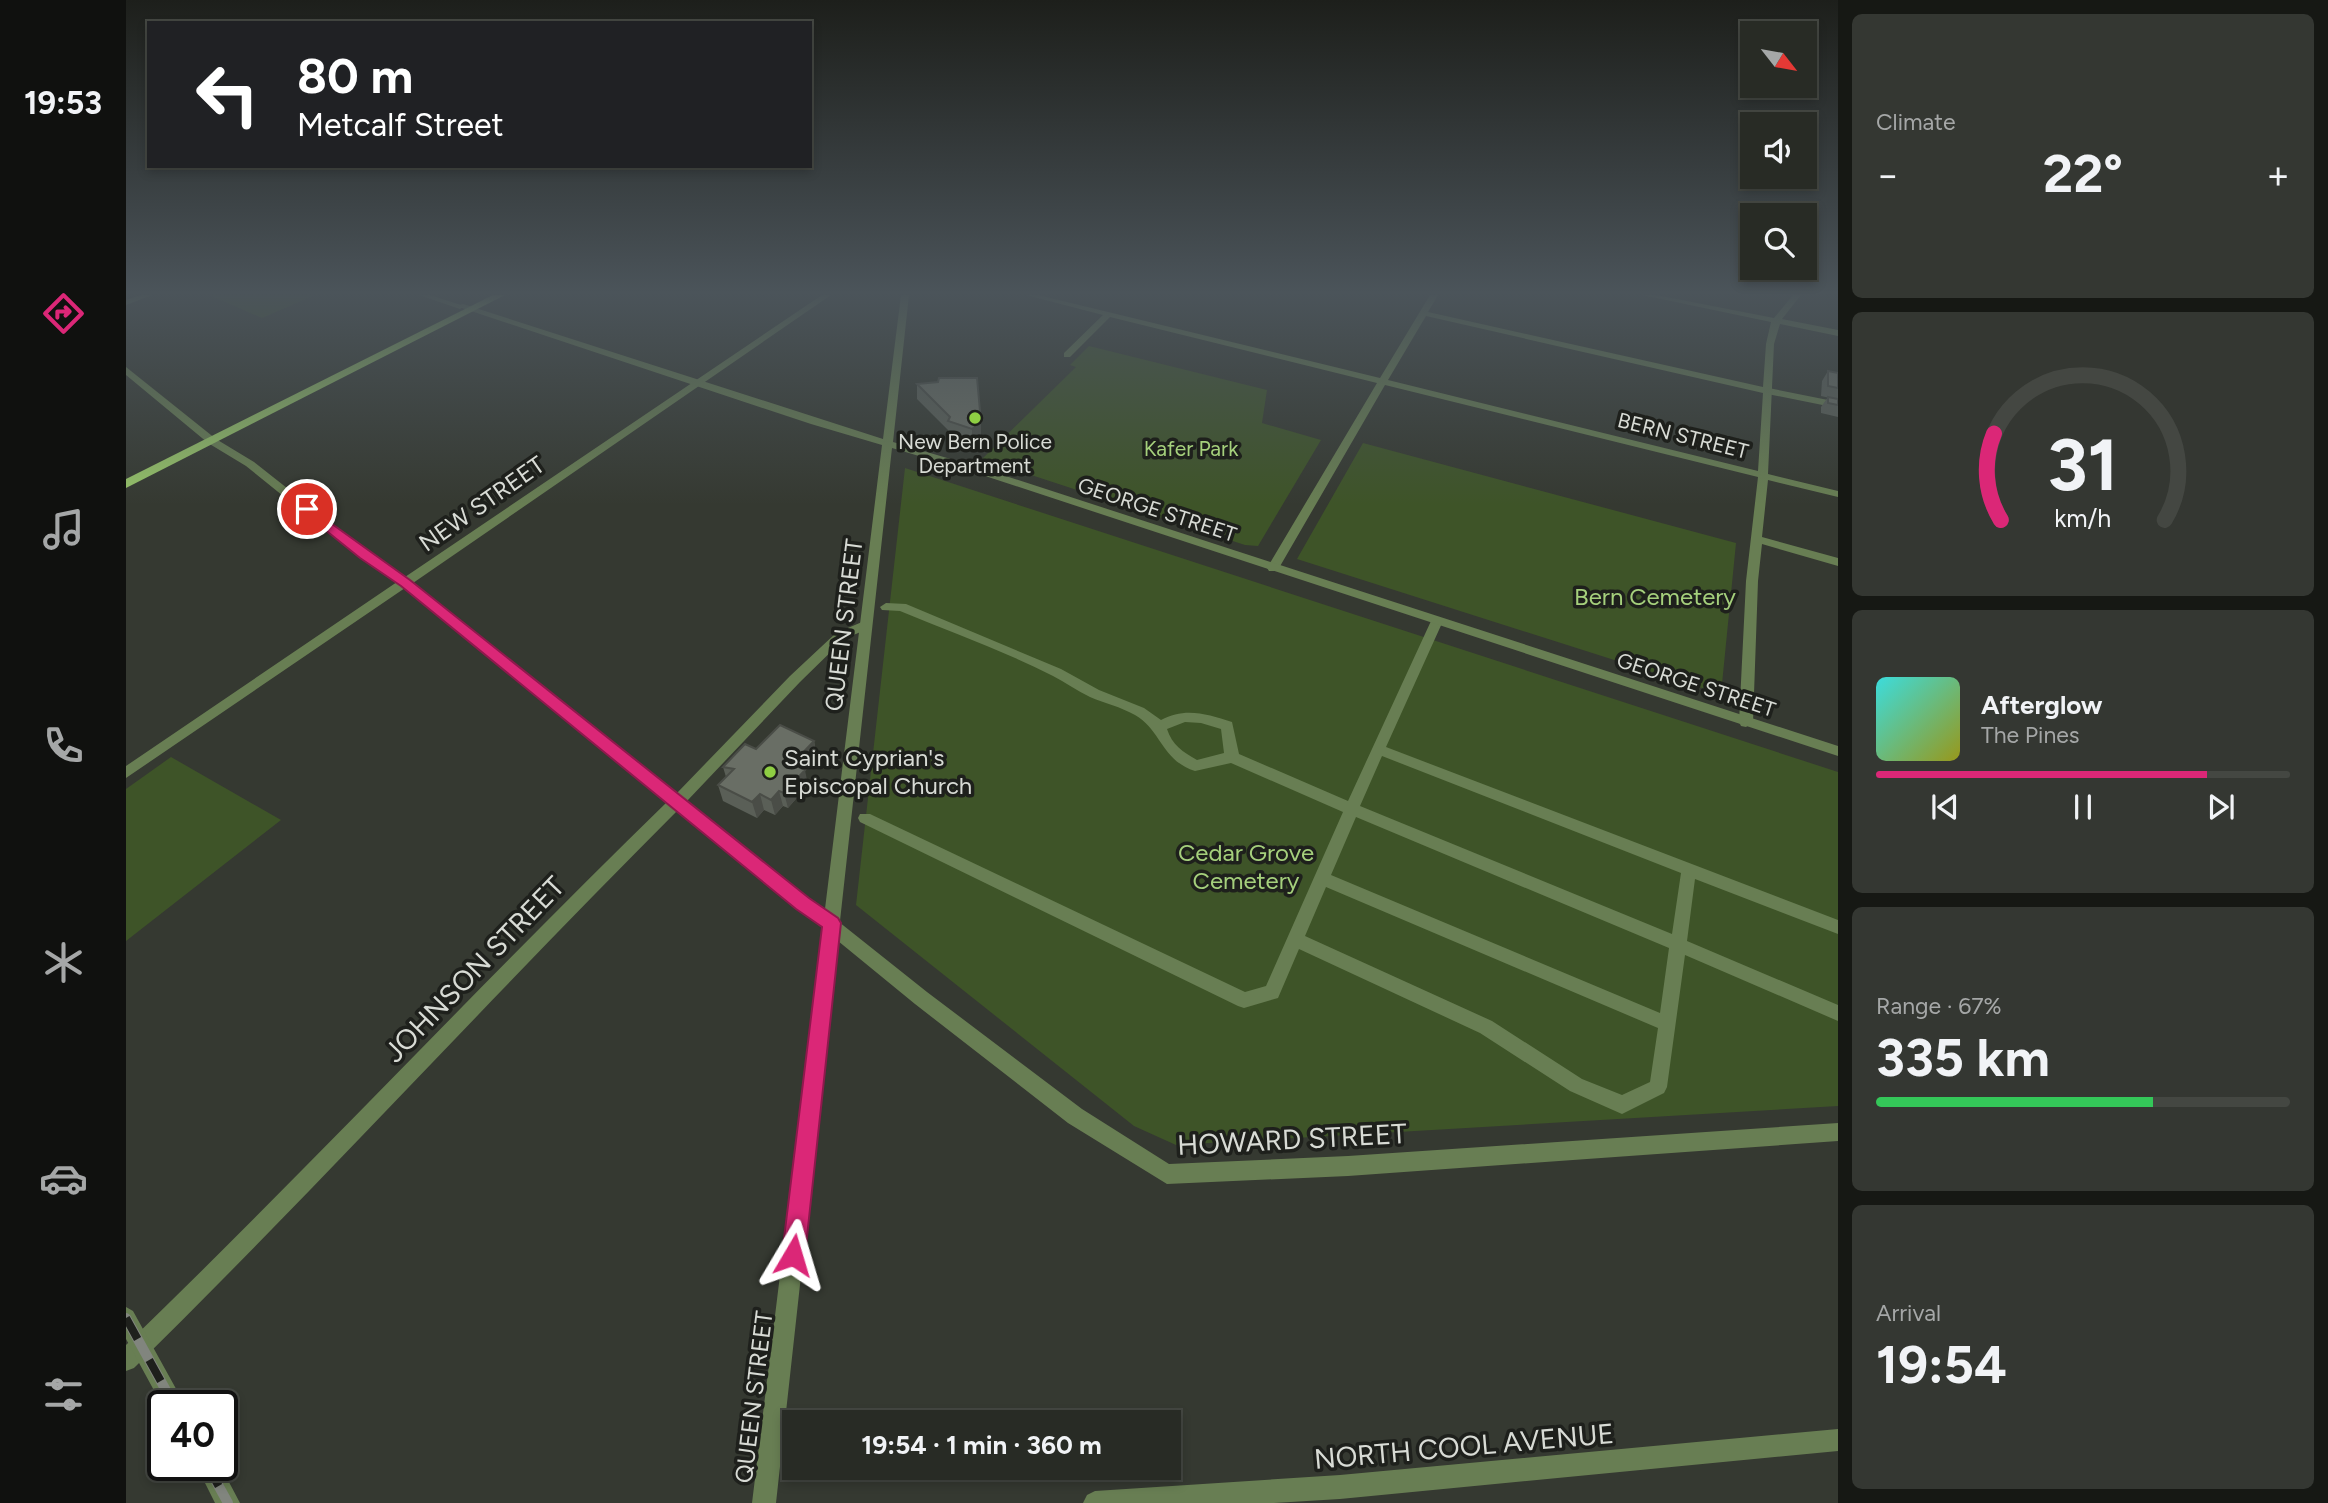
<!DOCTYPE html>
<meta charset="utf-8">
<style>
body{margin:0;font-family:Figtree,sans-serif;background:#343732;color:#f1f3f6;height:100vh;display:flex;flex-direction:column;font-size:26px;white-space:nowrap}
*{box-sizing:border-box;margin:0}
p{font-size:23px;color:#a5a7a7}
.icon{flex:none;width:38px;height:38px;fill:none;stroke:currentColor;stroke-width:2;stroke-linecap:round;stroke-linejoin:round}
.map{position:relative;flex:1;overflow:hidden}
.side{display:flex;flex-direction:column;gap:14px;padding:14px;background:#161814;width:490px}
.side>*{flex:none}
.guide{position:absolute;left:21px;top:21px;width:665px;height:147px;border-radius:0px;box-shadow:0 4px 10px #0003,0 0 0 2px #444742;background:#202124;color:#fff;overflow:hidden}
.needle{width:46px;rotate:121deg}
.tools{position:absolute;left:1614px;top:21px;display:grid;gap:14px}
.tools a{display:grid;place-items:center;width:77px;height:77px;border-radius:0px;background:#282b25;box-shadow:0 4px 10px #0003,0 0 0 2px #444742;font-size:35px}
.speed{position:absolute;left:21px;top:1390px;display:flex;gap:14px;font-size:35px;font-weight:700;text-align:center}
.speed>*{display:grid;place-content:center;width:91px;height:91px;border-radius:50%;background:#282b25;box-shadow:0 4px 10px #0003,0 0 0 2px #444742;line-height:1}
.speed .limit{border:4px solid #111;border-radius:10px;background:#fff;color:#111}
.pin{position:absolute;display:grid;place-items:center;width:60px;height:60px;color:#fff;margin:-30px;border:4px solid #fff;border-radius:50%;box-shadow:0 2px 7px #0007}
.me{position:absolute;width:77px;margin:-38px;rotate:7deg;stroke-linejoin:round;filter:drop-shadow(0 0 5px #0008)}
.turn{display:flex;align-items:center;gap:24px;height:147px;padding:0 35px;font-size:32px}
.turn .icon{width:91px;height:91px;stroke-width:2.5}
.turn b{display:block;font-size:49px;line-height:60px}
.big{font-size:52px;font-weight:700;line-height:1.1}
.side .widget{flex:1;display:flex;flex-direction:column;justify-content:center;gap:10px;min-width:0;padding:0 24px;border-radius:10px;background:#343732}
.side .dial{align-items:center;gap:0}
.dial svg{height:182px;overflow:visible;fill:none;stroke:#444742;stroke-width:7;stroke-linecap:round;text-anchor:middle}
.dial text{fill:#f1f3f6;stroke:none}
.song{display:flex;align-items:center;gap:21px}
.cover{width:84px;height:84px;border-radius:10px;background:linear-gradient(135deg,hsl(180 70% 55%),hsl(60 70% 35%))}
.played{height:7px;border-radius:4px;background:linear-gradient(90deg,#db2777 80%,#444742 80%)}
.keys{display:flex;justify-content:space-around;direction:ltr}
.heat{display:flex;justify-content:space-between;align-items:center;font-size:38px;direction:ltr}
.charge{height:10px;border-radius:5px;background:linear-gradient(90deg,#34c759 67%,#444742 0)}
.trip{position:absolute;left:656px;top:1410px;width:399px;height:70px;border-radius:0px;background:#282b25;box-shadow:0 4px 10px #0003,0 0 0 2px #444742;font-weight:700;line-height:70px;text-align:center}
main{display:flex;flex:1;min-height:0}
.tabs{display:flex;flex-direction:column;width:126px;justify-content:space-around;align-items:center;background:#10110f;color:#a5a7a7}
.tabs .icon{width:49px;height:49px}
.tabs .active{color:#db2777}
.tabs b{font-size:32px;color:#f1f3f6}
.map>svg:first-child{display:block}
</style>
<main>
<nav class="tabs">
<b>19:53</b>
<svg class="icon active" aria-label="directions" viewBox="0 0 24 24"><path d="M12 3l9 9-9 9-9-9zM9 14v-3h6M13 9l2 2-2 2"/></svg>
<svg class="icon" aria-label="music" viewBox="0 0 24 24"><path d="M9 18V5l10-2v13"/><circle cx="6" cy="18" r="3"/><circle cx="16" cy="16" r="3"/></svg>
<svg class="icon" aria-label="phone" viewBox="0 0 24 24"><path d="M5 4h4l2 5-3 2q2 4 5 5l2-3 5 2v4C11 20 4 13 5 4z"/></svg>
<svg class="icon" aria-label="climate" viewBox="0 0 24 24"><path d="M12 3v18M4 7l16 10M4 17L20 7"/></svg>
<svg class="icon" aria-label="car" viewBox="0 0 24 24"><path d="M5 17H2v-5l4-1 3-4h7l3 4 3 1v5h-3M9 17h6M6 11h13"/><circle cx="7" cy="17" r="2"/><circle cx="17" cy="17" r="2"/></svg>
<svg class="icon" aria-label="filters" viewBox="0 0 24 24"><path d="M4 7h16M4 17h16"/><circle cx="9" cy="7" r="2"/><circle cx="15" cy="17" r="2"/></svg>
</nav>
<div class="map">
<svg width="1712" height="1503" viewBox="0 0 1712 1503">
<rect width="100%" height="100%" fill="#353931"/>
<path fill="#3e5428" d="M83,295H189L136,318Z
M963,346L1141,390L1136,423L1195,440L1132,546L1119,545L856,459L950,367L944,365Z
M1237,443L1610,543L1595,694L1171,559Z
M779,468L1712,772V1106L1050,1145L1008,1126L730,905Z
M45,757L155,820L0,941V789Z"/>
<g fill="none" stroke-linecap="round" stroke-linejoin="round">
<path stroke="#687e53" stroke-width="6" d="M1642,391L1712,405"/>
<path fill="#687e53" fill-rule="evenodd" d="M760,603L780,604L935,669L973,690L1018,708L1035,720C1059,707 1081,714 1106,722L1113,754L1222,801L1305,621L1311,617L1315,618L1317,621L1260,747L1712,920V934L1569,879L1561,941L1712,1005V1021L1559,955L1541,1087L1538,1093L1496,1114L1444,1091L1354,1033L1173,949L1152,998L1118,1008L1112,1006L734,822L732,818L734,814H744L1119,992L1140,986L1217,812L1105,763L1069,771C1035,760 1036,731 1009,715C995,707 978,703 964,697C951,691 939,682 927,676C878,651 825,632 774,611L756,610L754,607ZM1059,722L1075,723L1095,729L1098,753L1071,760C1057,752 1046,745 1041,729ZM1256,756L1555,873L1546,934L1234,806ZM1230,817L1543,948L1534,1013L1205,875ZM1200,887L1532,1028L1524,1082L1496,1095L1456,1079L1366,1021L1179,936Z"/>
<path fill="#687e53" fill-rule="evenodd" d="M293,295H304L338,306L334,309Z
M696,295H705L287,583L551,793L664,676L710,633L736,622H744L746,625L744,628L718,639L674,682L561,801L801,992L956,1109L1043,1164L1222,1156L1712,1123V1141L1222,1176L1041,1184L942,1123L789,1004L552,810C368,994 193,1186 8,1368L0,1371V1345C184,1167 358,980 541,802L279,588L0,778V766L271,582L234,558L120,466L82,443L0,375V367L90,439L128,462L242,552L279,577Z
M900,295H912L1254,378L1304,295H1312L1302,312L1637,387L1640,344L1645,322L1516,295H1530L1648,318L1667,295H1675L1656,319L1712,330V336L1654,324L1648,344L1642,474L1712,491V497L1642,480L1636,537L1712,558V566L1636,544L1632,581L1627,722L1620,727L1615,726L1613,722L1620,581L1632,477L1259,385L1153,568L1151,571H1143L1141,568L1251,383L984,317L944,357H938V353L977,315ZM1300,316L1637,393L1632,471L1262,380Z
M1712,1429V1451L1214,1499L1148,1503H957L961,1495L969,1491L1214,1475Z"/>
<path fill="#687e53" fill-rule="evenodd" d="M15,295H26L0,305V300Z
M775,295H783L767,442L855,468L1712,746V756L847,472L766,448L650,1503H626L756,445L685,424L330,306L337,304L757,439Z
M0,1307L7,1311L59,1405L37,1407L0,1339Z
M70,1465H94L114,1503H89Z"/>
<path fill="#96c369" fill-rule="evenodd" d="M367,295H379L0,488V479Z"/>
<g stroke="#81857e" stroke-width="10">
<path id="rail" d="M0,1318L48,1405
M81,1465L102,1503"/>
</g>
<use href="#rail" stroke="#1e201c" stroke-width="8" stroke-dasharray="24" stroke-linecap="butt"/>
</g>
<path fill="#5a5f57" d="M1702,371L1712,373V417L1695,413V407L1702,397L1704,398L1695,396L1696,381Z
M812,382L855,437L846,444L822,436V430L791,399V384Z
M688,741L691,756L678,770L682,785L662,808L657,806L649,815L638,810L631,818L597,801L592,785L600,777L597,767L630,749Z"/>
<path fill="#4a4d47" d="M855,422V437L846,444V429Z
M688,741L691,756L670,779L666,764Z
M679,770L682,785L662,808L658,793Z
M653,791L657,806L649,815L645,800Z
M634,794L638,810L631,818L626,802Z"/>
<path fill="#696e65" stroke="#4a4d47" stroke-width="2" d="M1702,371L1712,373V388L1702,386Z
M813,378H851L855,422L846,429L822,421L824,417L791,384L812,382Z
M1702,397L1712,399V405L1702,403Z
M654,725L688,741L666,764L679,770L658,793L653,791L645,800L634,794L626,802L592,785L608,769L597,767L619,744L630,749Z"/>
<linearGradient id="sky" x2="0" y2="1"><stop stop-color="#1d1f1b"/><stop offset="0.58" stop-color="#4b545a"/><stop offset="1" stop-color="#4b545a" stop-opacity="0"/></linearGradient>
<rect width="1712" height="505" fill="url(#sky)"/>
<path fill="#db2777" stroke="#8e194d" stroke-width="2" d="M181,506L284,580L683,898L712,918L715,923L679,1255L675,1263L667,1266L659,1263L656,1255L696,927L670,909L275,586L234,558L177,512V507Z"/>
<g fill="#8ece43" stroke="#1e201c" stroke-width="2.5">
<circle cx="849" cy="418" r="7"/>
<circle cx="644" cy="772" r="7"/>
</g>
<g text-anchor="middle" stroke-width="7" stroke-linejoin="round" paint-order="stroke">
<g font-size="21" fill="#d8dbd5" stroke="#1e201c">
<text transform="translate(1557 436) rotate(14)" y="7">BERN STREET</text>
<text transform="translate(1031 510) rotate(18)" y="7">GEORGE STREET</text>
<text transform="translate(1570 685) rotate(18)" y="7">GEORGE STREET</text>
</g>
<g font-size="21" fill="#d8dbd5" stroke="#1e201c">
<text x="849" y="449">New Bern Police<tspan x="849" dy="24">Department</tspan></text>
</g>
<g font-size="21" fill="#a5d07c" stroke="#1e201c">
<text x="1065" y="456">Kafer Park</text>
</g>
<g font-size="24" fill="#d8dbd5" stroke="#1e201c">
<text transform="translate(356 504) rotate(-35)" y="8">NEW STREET</text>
<text transform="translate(718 625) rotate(-83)" y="8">QUEEN STREET</text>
<text transform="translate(628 1397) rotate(-83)" y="8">QUEEN STREET</text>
</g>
<g font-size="24" fill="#a5d07c" stroke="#1e201c">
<text x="1529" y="605">Bern Cemetery</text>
<text x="1120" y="861">Cedar Grove<tspan x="1120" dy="28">Cemetery</tspan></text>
</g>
<g font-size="24" fill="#d8dbd5" stroke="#1e201c" text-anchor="start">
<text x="658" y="766">Saint Cyprian's<tspan x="658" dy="28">Episcopal Church</tspan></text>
</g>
<g font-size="28" fill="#d8dbd5" stroke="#1e201c">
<text transform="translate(348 969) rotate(-46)" y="10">JOHNSON STREET</text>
<text transform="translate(1166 1139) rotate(-3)" y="10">HOWARD STREET</text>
<text transform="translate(1338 1446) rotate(-5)" y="10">NORTH COOL AVENUE</text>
</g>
</g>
</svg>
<div class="tools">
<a><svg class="needle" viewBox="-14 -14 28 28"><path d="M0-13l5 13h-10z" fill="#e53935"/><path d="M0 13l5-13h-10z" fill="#a5a7a7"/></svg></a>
<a><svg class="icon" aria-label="sound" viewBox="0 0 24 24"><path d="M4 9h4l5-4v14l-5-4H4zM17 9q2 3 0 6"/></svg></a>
<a><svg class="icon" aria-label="search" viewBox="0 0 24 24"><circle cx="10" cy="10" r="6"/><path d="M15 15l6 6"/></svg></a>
</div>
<div class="speed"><div class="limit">40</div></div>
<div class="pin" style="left:181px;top:509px;background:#d93025"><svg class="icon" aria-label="arrive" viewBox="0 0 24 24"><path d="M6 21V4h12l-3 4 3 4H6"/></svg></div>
<svg class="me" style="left:667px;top:1255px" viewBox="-20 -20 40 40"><path d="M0-17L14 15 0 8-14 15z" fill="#db2777" stroke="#fff" stroke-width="4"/></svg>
<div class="trip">19:54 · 1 min · 360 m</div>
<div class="guide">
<div class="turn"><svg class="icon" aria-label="left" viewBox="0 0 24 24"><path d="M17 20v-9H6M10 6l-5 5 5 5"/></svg><div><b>80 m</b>Metcalf Street</div></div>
</div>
</div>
<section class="side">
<div class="widget"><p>Climate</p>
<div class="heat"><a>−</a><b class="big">22°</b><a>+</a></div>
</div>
<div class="widget dial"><svg viewBox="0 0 100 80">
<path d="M14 69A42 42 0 1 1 86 69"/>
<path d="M14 69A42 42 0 0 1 11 31" stroke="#db2777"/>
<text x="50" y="56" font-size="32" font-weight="700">31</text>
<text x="50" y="72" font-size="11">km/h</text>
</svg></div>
<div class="widget">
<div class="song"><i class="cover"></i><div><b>Afterglow</b><p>The Pines</p></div></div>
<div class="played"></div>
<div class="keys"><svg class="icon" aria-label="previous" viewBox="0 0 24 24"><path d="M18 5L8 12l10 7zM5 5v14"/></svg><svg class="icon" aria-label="pause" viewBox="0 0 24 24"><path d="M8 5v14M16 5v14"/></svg><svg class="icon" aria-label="next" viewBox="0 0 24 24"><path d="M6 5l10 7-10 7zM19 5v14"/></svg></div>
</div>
<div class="widget"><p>Range · 67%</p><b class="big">335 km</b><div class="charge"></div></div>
<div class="widget"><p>Arrival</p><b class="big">19:54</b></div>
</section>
</main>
